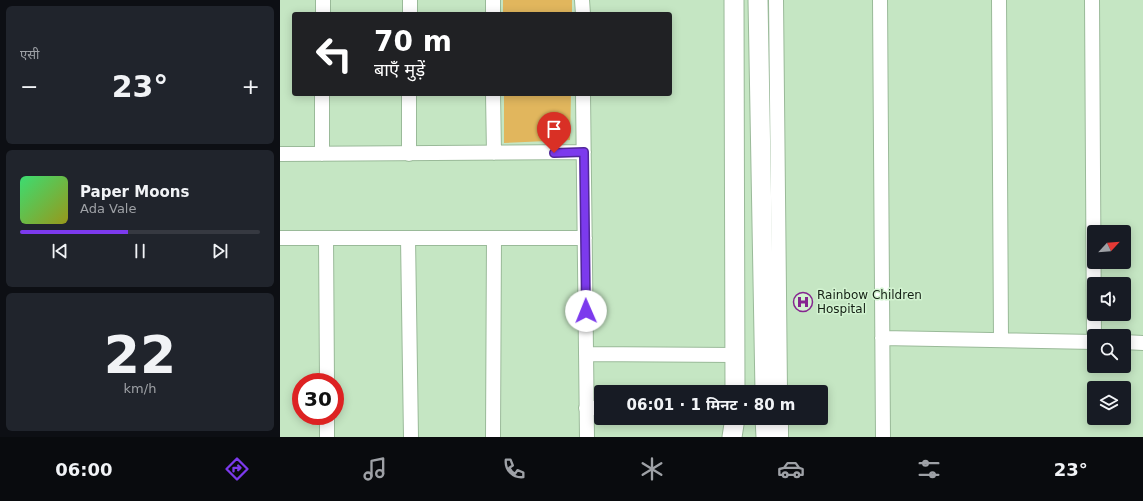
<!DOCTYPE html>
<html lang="hi">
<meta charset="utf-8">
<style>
body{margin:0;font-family:"DejaVu Sans","Noto Sans Devanagari",sans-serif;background:#20242c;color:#f1f3f6;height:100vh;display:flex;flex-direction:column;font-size:15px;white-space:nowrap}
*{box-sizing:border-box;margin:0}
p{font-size:13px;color:#9ea1a6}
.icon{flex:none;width:22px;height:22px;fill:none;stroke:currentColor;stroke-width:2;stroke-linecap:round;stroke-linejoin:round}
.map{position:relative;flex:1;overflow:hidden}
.drawer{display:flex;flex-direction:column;gap:6px;padding:6px;background:#0d0f14;width:280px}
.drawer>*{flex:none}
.banner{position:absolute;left:12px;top:12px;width:380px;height:84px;border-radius:4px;box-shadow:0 2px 10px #0003;background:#202124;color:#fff;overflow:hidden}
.needle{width:26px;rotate:64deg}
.buttons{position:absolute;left:807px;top:225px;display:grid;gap:8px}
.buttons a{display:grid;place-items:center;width:44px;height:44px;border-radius:4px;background:#171b24;box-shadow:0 2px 10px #0003;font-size:20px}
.speed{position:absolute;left:12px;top:373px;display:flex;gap:8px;font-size:20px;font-weight:700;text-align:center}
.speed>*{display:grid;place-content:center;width:52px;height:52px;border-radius:50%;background:#171b24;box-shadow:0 2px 10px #0003;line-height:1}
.speed .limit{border:6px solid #d22;background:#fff;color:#111}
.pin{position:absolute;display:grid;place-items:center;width:34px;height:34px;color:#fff;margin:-41px -17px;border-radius:50% 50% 50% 0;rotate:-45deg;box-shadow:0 0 4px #0007}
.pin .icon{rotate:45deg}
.me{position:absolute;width:44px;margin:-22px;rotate:359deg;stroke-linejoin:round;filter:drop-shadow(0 0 3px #0008)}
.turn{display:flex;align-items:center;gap:14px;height:84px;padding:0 16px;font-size:18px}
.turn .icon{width:52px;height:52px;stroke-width:2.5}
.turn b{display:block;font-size:28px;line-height:34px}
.big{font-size:30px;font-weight:700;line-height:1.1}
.drawer .widget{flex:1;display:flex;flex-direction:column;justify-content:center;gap:6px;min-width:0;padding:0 14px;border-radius:6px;background:#20242c}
.drawer .dial{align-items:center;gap:0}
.dial b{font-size:52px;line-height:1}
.song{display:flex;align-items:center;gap:12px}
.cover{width:48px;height:48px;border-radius:6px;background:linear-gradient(135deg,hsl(140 70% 55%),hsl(60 70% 35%))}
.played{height:4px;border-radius:2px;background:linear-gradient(90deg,#7c3aed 45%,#363941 45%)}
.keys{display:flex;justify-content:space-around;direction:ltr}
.heat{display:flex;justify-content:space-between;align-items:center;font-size:22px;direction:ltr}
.trip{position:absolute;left:314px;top:385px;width:234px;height:40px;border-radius:4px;background:#171b24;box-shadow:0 2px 10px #0003;font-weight:700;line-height:40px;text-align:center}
.menu{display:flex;height:64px;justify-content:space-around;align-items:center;background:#090b0e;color:#9ea1a6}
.menu .icon{width:28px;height:28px}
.menu .current{color:#7c3aed}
.menu b{font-size:18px;color:#f1f3f6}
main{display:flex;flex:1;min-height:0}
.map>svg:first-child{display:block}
</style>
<main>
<section class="drawer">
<div class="widget"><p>एसी</p>
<div class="heat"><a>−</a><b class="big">23°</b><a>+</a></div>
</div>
<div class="widget">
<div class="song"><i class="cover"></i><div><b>Paper Moons</b><p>Ada Vale</p></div></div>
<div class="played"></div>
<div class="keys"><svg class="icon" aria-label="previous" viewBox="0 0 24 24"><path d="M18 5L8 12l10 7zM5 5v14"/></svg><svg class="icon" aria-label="pause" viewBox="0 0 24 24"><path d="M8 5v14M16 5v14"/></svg><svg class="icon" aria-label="next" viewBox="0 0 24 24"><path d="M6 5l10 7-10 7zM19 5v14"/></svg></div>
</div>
<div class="widget dial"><b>22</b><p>km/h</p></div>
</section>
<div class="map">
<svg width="863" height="437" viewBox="0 0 863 437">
<rect width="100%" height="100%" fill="#c5e6c3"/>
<path fill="#e1b65d" d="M223,0H292V14H223Z
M224,94H291L290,140L224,143Z"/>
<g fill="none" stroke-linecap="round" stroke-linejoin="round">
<g stroke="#9aba99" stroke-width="16">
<path id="street" d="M213,0V14
M302,0L303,14
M496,0L500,392
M600,0L603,437
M719,0L721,340
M812,0L814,342
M43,14V0
M130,14V0
M213,94L214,153
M303,94L307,437
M0,154L304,152
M42,154V94
M129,154V94
M0,238H305
M46,238L47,382
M128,238L131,437
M602,338L814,342
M844,342L863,343
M306,354L454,355
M306,408H321
M47,416V437
M501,418V437
M213,437L214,238"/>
</g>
<g stroke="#9aba99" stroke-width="21">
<path id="secondary" d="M454,0L455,392
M478,0L485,392
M485,418L486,437
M452,437L455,418"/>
</g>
<use href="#street" stroke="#fff" stroke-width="14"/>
<use href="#secondary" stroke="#fff" stroke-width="19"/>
</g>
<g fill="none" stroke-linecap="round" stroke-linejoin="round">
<g stroke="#51269a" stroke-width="10">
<path id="route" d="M274,153L304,152L306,311"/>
</g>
<use href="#route" stroke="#7c3aed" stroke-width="7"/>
</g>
<defs>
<g id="hospital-ring" transform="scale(1)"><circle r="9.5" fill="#d2f3d0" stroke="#85258f" stroke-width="1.5"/><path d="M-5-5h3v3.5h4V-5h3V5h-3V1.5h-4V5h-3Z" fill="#85258f"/></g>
</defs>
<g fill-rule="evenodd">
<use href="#hospital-ring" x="523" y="302"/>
</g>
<g text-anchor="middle" stroke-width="3" stroke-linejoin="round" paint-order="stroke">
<g font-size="12" fill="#142014" stroke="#d2f3d0" text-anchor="start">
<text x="537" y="299">Rainbow Children<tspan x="537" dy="14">Hospital</tspan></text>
</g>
</g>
</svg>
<div class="buttons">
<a><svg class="needle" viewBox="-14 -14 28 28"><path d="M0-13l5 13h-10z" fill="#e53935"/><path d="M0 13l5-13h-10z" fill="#9ea1a6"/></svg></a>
<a><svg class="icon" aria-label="sound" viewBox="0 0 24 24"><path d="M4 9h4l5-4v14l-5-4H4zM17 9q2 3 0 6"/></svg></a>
<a><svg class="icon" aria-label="search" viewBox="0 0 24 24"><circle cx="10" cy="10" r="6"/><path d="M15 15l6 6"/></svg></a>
<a><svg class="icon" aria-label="layers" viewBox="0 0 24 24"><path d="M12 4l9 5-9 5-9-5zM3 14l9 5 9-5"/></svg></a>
</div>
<div class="speed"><div class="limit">30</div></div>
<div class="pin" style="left:274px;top:153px;background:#d93025"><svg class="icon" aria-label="arrive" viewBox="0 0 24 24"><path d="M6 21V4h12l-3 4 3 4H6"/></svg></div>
<svg class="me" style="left:306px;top:311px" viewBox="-20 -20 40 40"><circle r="19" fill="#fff"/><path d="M0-13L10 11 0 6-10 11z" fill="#7c3aed"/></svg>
<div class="trip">06:01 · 1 मिनट · 80 m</div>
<div class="banner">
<div class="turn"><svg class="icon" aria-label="left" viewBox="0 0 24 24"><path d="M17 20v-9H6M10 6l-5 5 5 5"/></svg><div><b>70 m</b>बाएँ मुड़ें</div></div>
</div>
</div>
</main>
<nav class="menu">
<b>06:00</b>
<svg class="icon current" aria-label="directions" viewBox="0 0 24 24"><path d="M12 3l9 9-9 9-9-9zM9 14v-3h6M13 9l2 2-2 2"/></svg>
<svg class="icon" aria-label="music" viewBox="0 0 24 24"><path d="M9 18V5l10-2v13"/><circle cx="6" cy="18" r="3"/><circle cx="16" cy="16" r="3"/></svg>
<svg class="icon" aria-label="phone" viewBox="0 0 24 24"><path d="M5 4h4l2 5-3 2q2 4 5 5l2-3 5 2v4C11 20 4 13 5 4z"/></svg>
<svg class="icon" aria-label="climate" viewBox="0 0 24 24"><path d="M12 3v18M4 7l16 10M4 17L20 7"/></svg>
<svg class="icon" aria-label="car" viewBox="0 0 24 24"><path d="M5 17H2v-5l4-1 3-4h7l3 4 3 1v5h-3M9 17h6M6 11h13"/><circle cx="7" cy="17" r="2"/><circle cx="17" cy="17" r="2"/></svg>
<svg class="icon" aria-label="filters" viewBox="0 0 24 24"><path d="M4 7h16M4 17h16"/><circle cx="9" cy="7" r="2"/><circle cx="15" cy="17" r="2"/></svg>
<b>23°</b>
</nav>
